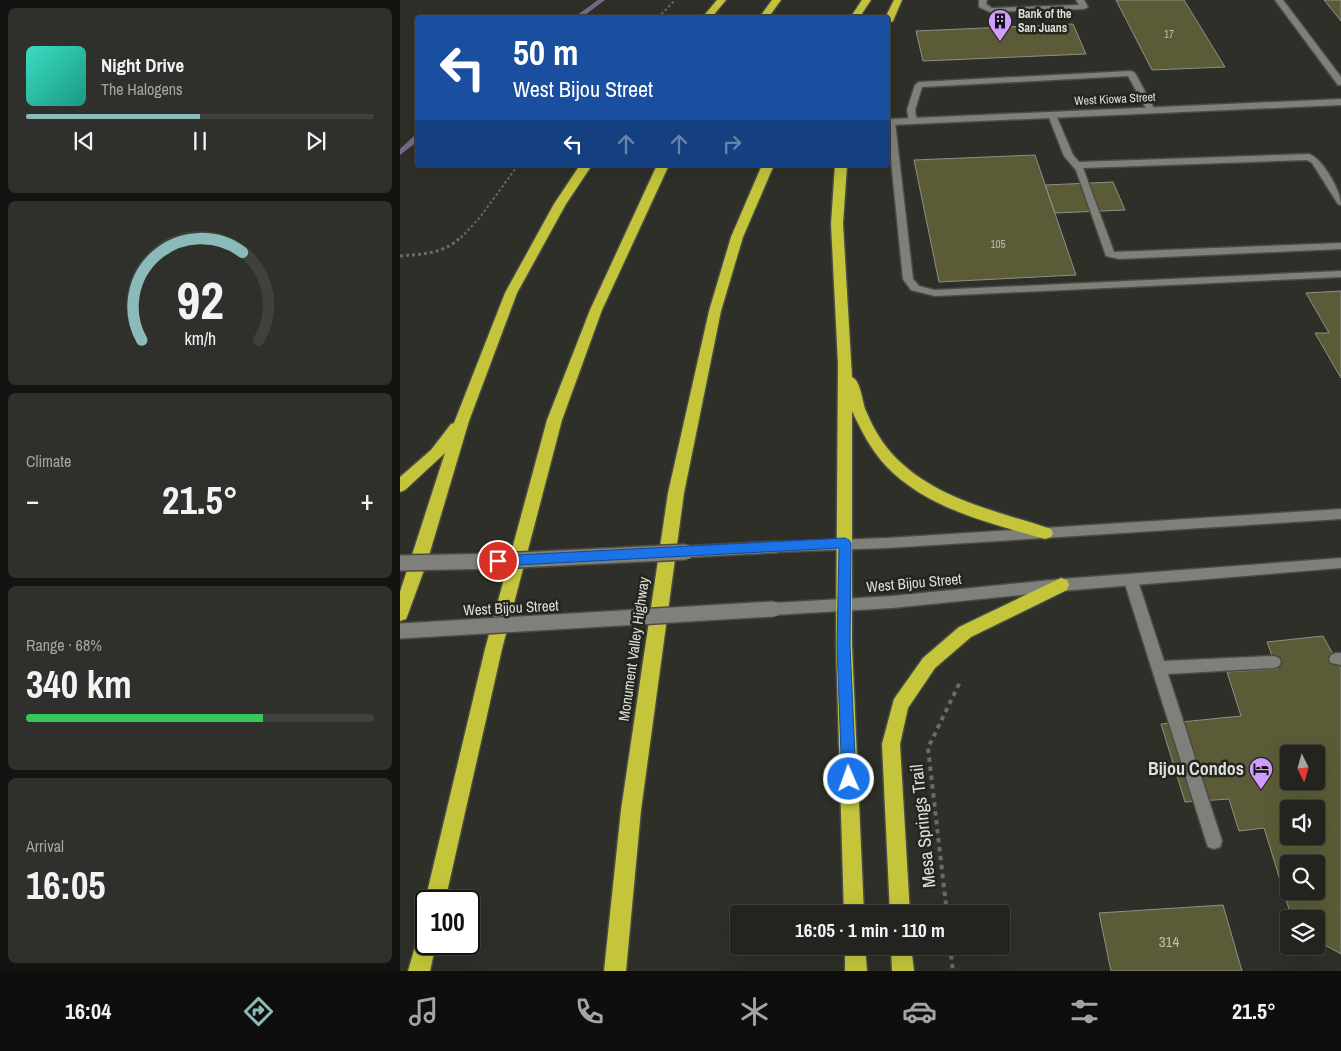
<!DOCTYPE html>
<meta charset="utf-8">
<style>
body{margin:0;font-family:"Archivo Narrow",sans-serif;background:#2f2f2c;color:#f1f3f6;height:100vh;display:flex;flex-direction:column;font-size:19px;white-space:nowrap}
*{box-sizing:border-box;margin:0}
p{font-size:16px;color:#a3a4a4}
.icon{flex:none;width:28px;height:28px;fill:none;stroke:currentColor;stroke-width:2;stroke-linecap:round;stroke-linejoin:round}
.map{position:relative;flex:1;overflow:hidden}
.panel{display:flex;flex-direction:column;gap:8px;padding:8px;background:#131311;width:400px}
.panel>*{flex:none}
.banner{position:absolute;left:15px;top:15px;width:475px;height:152px;border-radius:5px;box-shadow:0 5px 20px #0002,0 0 0 1px #40403d;background:#1a4fa0;color:#fff;overflow:hidden}
.needle{width:32px;rotate:175deg}
.fabs{position:absolute;left:880px;top:745px;display:grid;gap:10px}
.fabs a{display:grid;place-items:center;width:45px;height:45px;border-radius:5px;background:#23231f;box-shadow:0 5px 20px #0002,0 0 0 1px #40403d;font-size:25px}
.speed{position:absolute;left:15px;top:890px;display:flex;gap:10px;font-size:25px;font-weight:700;text-align:center}
.speed>*{display:grid;place-content:center;width:65px;height:65px;border-radius:50%;background:#23231f;box-shadow:0 5px 20px #0002,0 0 0 1px #40403d;line-height:1}
.speed .limit{border:2px solid #111;border-radius:8px;background:#fff;color:#111}
.pin{position:absolute;display:grid;place-items:center;width:42px;height:42px;color:#fff;margin:-21px;border:2px solid #fff;border-radius:50%;box-shadow:0 1px 5px #0007}
.me{position:absolute;width:55px;margin:-28px;rotate:358deg;stroke-linejoin:round;filter:drop-shadow(0 0 4px #0008)}
.turn{display:flex;align-items:center;gap:18px;height:105px;padding:0 15px;font-size:22px}
.turn .icon{width:65px;height:65px;stroke-width:2.5}
.turn b{display:block;font-size:35px;line-height:42px}
.lanes{display:flex;align-items:center;height:48px;padding:0 15px;background:#0003;justify-content:center;gap:25px;direction:ltr}
.lanes .off{opacity:.35}
.big{font-size:38px;font-weight:700;line-height:1.1}
.panel .tile{flex:1;display:flex;flex-direction:column;justify-content:center;gap:8px;min-width:0;padding:0 18px;border-radius:8px;background:#2f2f2c}
.panel .dial{align-items:center;gap:0}
.dial svg{height:130px;overflow:visible;fill:none;stroke:#40403d;stroke-width:7;stroke-linecap:round;text-anchor:middle}
.dial text{fill:#f1f3f6;stroke:none}
.song{display:flex;align-items:center;gap:15px}
.cover{width:60px;height:60px;border-radius:8px;background:linear-gradient(135deg,hsl(170 70% 55%),hsl(170 70% 35%))}
.played{height:5px;border-radius:2px;background:linear-gradient(90deg,#8bbbb9 50%,#40403d 50%)}
.keys{display:flex;justify-content:space-around;direction:ltr}
.heat{display:flex;justify-content:space-between;align-items:center;font-size:28px;direction:ltr}
.charge{height:8px;border-radius:4px;background:linear-gradient(90deg,#34c759 68%,#40403d 0)}
.trip{position:absolute;left:330px;top:905px;width:280px;height:50px;border-radius:5px;background:#23231f;box-shadow:0 5px 20px #0002,0 0 0 1px #40403d;font-weight:700;line-height:50px;text-align:center}
.dock{display:flex;height:80px;justify-content:space-around;align-items:center;background:#0e0e0c;color:#a3a4a4}
.dock .icon{width:35px;height:35px}
.dock .active{color:#8bbbb9}
.dock b{font-size:22px;color:#f1f3f6}
main{display:flex;flex:1;min-height:0}
.map>svg:first-child{display:block}
</style>
<main>
<section class="panel">
<div class="tile">
<div class="song"><i class="cover"></i><div><b>Night Drive</b><p>The Halogens</p></div></div>
<div class="played"></div>
<div class="keys"><svg class="icon" aria-label="previous" viewBox="0 0 24 24"><path d="M18 5L8 12l10 7zM5 5v14"/></svg><svg class="icon" aria-label="pause" viewBox="0 0 24 24"><path d="M8 5v14M16 5v14"/></svg><svg class="icon" aria-label="next" viewBox="0 0 24 24"><path d="M6 5l10 7-10 7zM19 5v14"/></svg></div>
</div>
<div class="tile dial"><svg viewBox="0 0 100 80">
<path d="M14 69A42 42 0 1 1 86 69"/>
<path d="M14 69A42 42 0 0 1 76 15" stroke="#8bbbb9"/>
<text x="50" y="56" font-size="32" font-weight="700">92</text>
<text x="50" y="72" font-size="11">km/h</text>
</svg></div>
<div class="tile"><p>Climate</p>
<div class="heat"><a>−</a><b class="big">21.5°</b><a>+</a></div>
</div>
<div class="tile"><p>Range · 68%</p><b class="big">340 km</b><div class="charge"></div></div>
<div class="tile"><p>Arrival</p><b class="big">16:05</b></div>
</section>
<div class="map">
<svg width="941" height="971" viewBox="0 0 941 971">
<rect width="100%" height="100%" fill="#2f2f29"/>
<g fill="none" stroke-linecap="round" stroke-linejoin="round">
<path fill="#796889" fill-rule="evenodd" d="M198,0H205L181,18H173Z
M15,135H18V141L0,155V149Z"/>
</g>
<path fill="#5b5c37" stroke="#8e8f88" fill-rule="evenodd" d="M716,0H784L825,67L752,70Z
M924,0H941V21Z
M673,24L686,54L523,61L516,31Z
M635,155L676,275L539,282L514,160Z
M713,182L725,210L655,213L645,185Z
M941,291V378L915,333H929L906,293Z
M923,636L941,669V954L916,940V919H892L864,828L839,831L829,799L785,802L761,724L841,716L827,672L877,669L867,642ZM889,754H916V781H889ZM889,809H916V836H889ZM889,864H916V891H889Z
M823,905L842,971H711L699,913Z"/>
<g fill="none" stroke-linecap="round" stroke-linejoin="round">
<g stroke="#4b4b46" stroke-width="3">
<path id="lane" d="M579,0H587L586,4L592,8L679,5L676,0H684L688,7L684,9L590,12L579,7Z
M731,71L735,73L755,110L754,112H748L728,76L522,87L515,110L517,121L513,124L509,121L507,110L515,85L519,82Z
M652,112L656,115L673,155L679,162L909,154C923,159 941,191 941,205L938,204L912,163L907,160L683,168L714,252L941,243V249L719,259L706,256L676,170L664,156L648,115Z
M491,119L495,122L513,279L519,286L535,290L941,271V277L535,296L511,290L503,279L488,130V121Z
M731,576L736,577L738,581L764,661L874,656L879,658L881,662L879,666L874,668L768,674L822,841L820,847L814,849L808,847L806,841L724,581L726,577Z
M936,653H941V665L931,663L929,659L931,655Z"/>
</g>
<g stroke="#4b4b46" stroke-width="3">
<path id="street" d="M875,0H883L941,77V85H938Z
M941,99V105L491,125L488,123V120L491,119Z"/>
</g>
<g stroke="#4b4b46" stroke-width="3">
<path id="secondary" d="M941,509V519L487,548L377,552L372,551L370,547L372,543L377,542L487,538Z
M941,558V568L661,591L492,608L374,615L369,613L367,609L369,605L374,603L492,596L661,579Z"/>
</g>
<g stroke="#4b4b46" stroke-width="3">
<path id="highway" d="M317,0H326L311,18H302Z
M372,0H381L368,18H359Z
M462,0H471L459,18H450Z
M494,0H502L493,21L488,24V18H485Z
M180,165H192L166,204L117,293L69,421L27,562L8,614L6,619L0,621V592L45,453L5,490L0,492V477L31,450L51,424L54,423L105,293L154,204Z
M257,165H269L202,310L162,420L102,649L45,901H26V904L25,901L85,649L147,420L190,310Z
M362,165H374L343,237L321,311L284,493L241,810L226,971H204L221,810L268,493L309,311L331,237Z
M435,165H447L443,224L452,377C461,381 462,402 466,411C473,428 483,445 496,458C538,500 597,511 651,529L653,533L651,537L645,539C590,523 527,509 486,466C471,450 461,430 452,411V645L464,914H444L436,645L438,364L431,224Z
M661,578L667,580L669,585L667,590L571,637L535,668L508,708L500,744L510,914H490L482,744L494,699L523,658L559,627Z
M26,930V944H36L30,971H8L19,933Z
M445,946H465L467,971H445Z
M491,946H511L514,971H492Z"/>
</g>
<path stroke="#6b6b66" stroke-width="2" stroke-dasharray="2.5 2.5" stroke-linecap="butt" d="M258,18L275,0
M61,238L81,216L118,165"/>
<path stroke="#6b6b66" stroke-width="3" stroke-dasharray="3 3" stroke-linecap="butt" d="M0,256C24,254 44,254 62,236"/>
<path stroke="#6b6b66" stroke-width="4" stroke-dasharray="4.5 4.5" stroke-linecap="butt" d="M547,914L528,748L560,682
M550,946L553,971"/>
<use href="#lane" fill="#7f8079" fill-rule="evenodd"/>
<use href="#street" fill="#7f8079" fill-rule="evenodd"/>
<use href="#secondary" fill="#7f8079" fill-rule="evenodd"/>
<use href="#highway" fill="#c4c53b" fill-rule="evenodd"/>
<g stroke="#4b4b46" stroke-width="14" stroke-linecap="butt">
<path id="secondary-bridge-far1" d="M261,553L377,547"/>
</g>
<g stroke="#4b4b46" stroke-width="18" stroke-linecap="butt">
<path id="secondary-bridge" d="M0,563L98,561L286,552
M0,631L374,609"/>
</g>
<use href="#secondary-bridge-far1" stroke="#7f8079" stroke-width="11"/>
<use href="#secondary-bridge" stroke="#7f8079" stroke-width="15"/>
</g>
<path fill="#1a73e8" stroke="#114b97" d="M445,538L449,540L451,543L450,645L456,779L454,784L449,786L444,784L442,779L437,645L439,548L98,566L94,565L92,561L94,558L98,556Z"/>
<defs>
<g id="building-pin" transform="scale(1.25)"><path d="M0 17L-7.5 6A9.5 9.5 0 1 1 7.5 6Z" fill="#d09dfe" stroke="#252520"/><path d="M-4-6H4V6H1V3H-1V6H-4ZM-2.5-4.3h1.7v1.8h-1.7ZM.8-4.3h1.7v1.8H.8ZM-2.5-1h1.7V.8h-1.7ZM.8-1h1.7V.8H.8Z" fill="#111"/></g>
<g id="hotel-pin" transform="scale(1.25)"><path d="M0 17L-7.5 6A9.5 9.5 0 1 1 7.5 6Z" fill="#d09dfe" stroke="#252520"/><path d="M-6-4.5h1.5V1H6V5H4.5V3h-9V5H-6ZM-4 0a1.8 1.8 0 1 1 3.6 0ZM.5 0V-2.5h3Q6-2.5 6 0Z" fill="#111"/></g>
</defs>
<g fill-rule="evenodd">
<use href="#building-pin" x="600" y="21"/>
<use href="#hotel-pin" x="861" y="769"/>
</g>
<g text-anchor="middle" stroke-width="5" stroke-linejoin="round" paint-order="stroke">
<g font-size="11" fill="#bdbeb1">
<text x="769" y="38">17</text>
<text x="598" y="248">105</text>
</g>
<g font-size="12" font-weight="bold" fill="#dededa" stroke="#252520" text-anchor="start">
<text x="618" y="18">Bank of the<tspan x="618" dy="14">San Juans</tspan></text>
</g>
<g font-size="12" fill="#dededa" stroke="#252520">
<text transform="translate(715 99) rotate(-3)" y="4">West Kiowa Street</text>
</g>
<g font-size="15" fill="#dededa" stroke="#252520">
<text transform="translate(514 583) rotate(-5)" y="5">West Bijou Street</text>
<text transform="translate(111 608) rotate(-3)" y="5">West Bijou Street</text>
<text transform="translate(234 649) rotate(-82)" y="5">Monument Valley Highway</text>
</g>
<g font-size="15" fill="#bdbeb1">
<text x="769" y="947">314</text>
</g>
<g font-size="18" font-weight="bold" fill="#dededa" stroke="#252520" text-anchor="end">
<text x="844" y="775">Bijou Condos</text>
</g>
<g font-size="18" fill="#dededa" stroke="#252520">
<text transform="translate(523 826) rotate(-96)" y="6">Mesa Springs Trail</text>
</g>
</g>
</svg>
<div class="fabs">
<a><svg class="needle" viewBox="-14 -14 28 28"><path d="M0-13l5 13h-10z" fill="#e53935"/><path d="M0 13l5-13h-10z" fill="#a3a4a4"/></svg></a>
<a><svg class="icon" aria-label="sound" viewBox="0 0 24 24"><path d="M4 9h4l5-4v14l-5-4H4zM17 9q2 3 0 6"/></svg></a>
<a><svg class="icon" aria-label="search" viewBox="0 0 24 24"><circle cx="10" cy="10" r="6"/><path d="M15 15l6 6"/></svg></a>
<a><svg class="icon" aria-label="layers" viewBox="0 0 24 24"><path d="M12 4l9 5-9 5-9-5zM3 14l9 5 9-5"/></svg></a>
</div>
<div class="speed"><div class="limit">100</div></div>
<div class="pin" style="left:98px;top:561px;background:#d93025"><svg class="icon" aria-label="arrive" viewBox="0 0 24 24"><path d="M6 21V4h12l-3 4 3 4H6"/></svg></div>
<svg class="me" style="left:449px;top:779px" viewBox="-20 -20 40 40"><circle r="17" fill="#1a73e8" stroke="#fff" stroke-width="3"/><path d="M0-11L8 9 0 5-8 9z" fill="#fff"/></svg>
<div class="trip">16:05 · 1 min · 110 m</div>
<div class="banner">
<div class="turn"><svg class="icon" aria-label="left" viewBox="0 0 24 24"><path d="M17 20v-9H6M10 6l-5 5 5 5"/></svg><div><b>50 m</b>West Bijou Street</div></div>
<div class="lanes"><svg class="icon" aria-label="left" viewBox="0 0 24 24"><path d="M17 20v-9H6M10 6l-5 5 5 5"/></svg><svg class="icon off" aria-label="ahead" viewBox="0 0 24 24"><path d="M12 20V5M6 11l6-6 6 6"/></svg><svg class="icon off" aria-label="ahead" viewBox="0 0 24 24"><path d="M12 20V5M6 11l6-6 6 6"/></svg><svg class="icon off" aria-label="right" viewBox="0 0 24 24"><path d="M7 20v-9h11M14 6l5 5-5 5"/></svg></div>
</div>
</div>
</main>
<nav class="dock">
<b>16:04</b>
<svg class="icon active" aria-label="directions" viewBox="0 0 24 24"><path d="M12 3l9 9-9 9-9-9zM9 14v-3h6M13 9l2 2-2 2"/></svg>
<svg class="icon" aria-label="music" viewBox="0 0 24 24"><path d="M9 18V5l10-2v13"/><circle cx="6" cy="18" r="3"/><circle cx="16" cy="16" r="3"/></svg>
<svg class="icon" aria-label="phone" viewBox="0 0 24 24"><path d="M5 4h4l2 5-3 2q2 4 5 5l2-3 5 2v4C11 20 4 13 5 4z"/></svg>
<svg class="icon" aria-label="climate" viewBox="0 0 24 24"><path d="M12 3v18M4 7l16 10M4 17L20 7"/></svg>
<svg class="icon" aria-label="car" viewBox="0 0 24 24"><path d="M5 17H2v-5l4-1 3-4h7l3 4 3 1v5h-3M9 17h6M6 11h13"/><circle cx="7" cy="17" r="2"/><circle cx="17" cy="17" r="2"/></svg>
<svg class="icon" aria-label="filters" viewBox="0 0 24 24"><path d="M4 7h16M4 17h16"/><circle cx="9" cy="7" r="2"/><circle cx="15" cy="17" r="2"/></svg>
<b>21.5°</b>
</nav>
